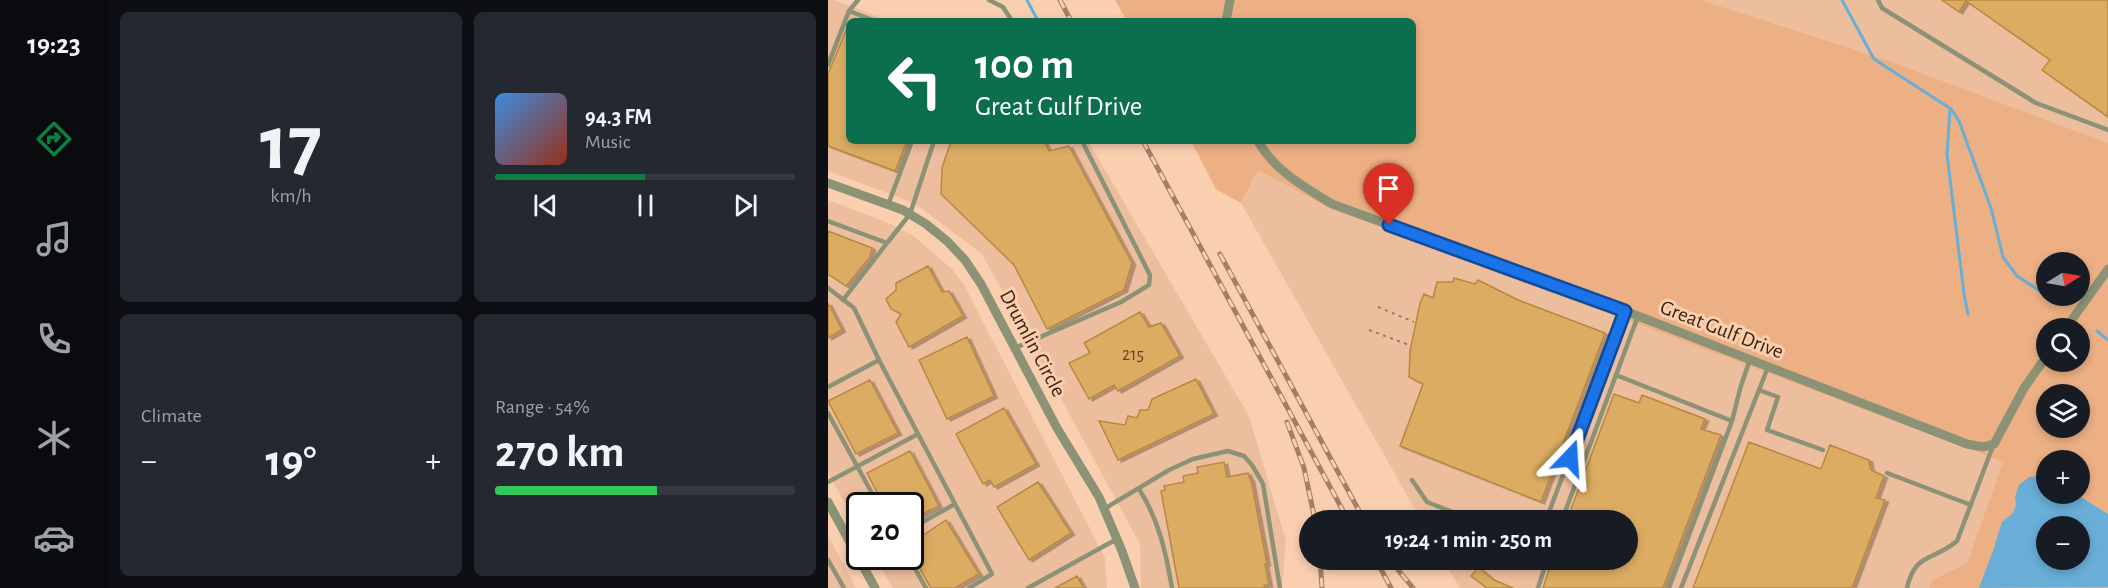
<!DOCTYPE html>
<meta charset="utf-8">
<style>
body{margin:0;font-family:"Alegreya Sans",sans-serif;background:#242831;color:#f1f3f6;height:100vh;display:flex;flex-direction:column;font-size:22px;white-space:nowrap}
*{box-sizing:border-box;margin:0}
p{font-size:20px;color:#9ea1a6}
.icon{flex:none;width:33px;height:33px;fill:none;stroke:currentColor;stroke-width:2;stroke-linecap:round;stroke-linejoin:round}
.map{position:relative;flex:1;overflow:hidden}
.details{display:flex;flex-direction:column;gap:12px;padding:12px;background:#0d0f14;width:720px}
.details>*{flex:none}
.banner{position:absolute;left:18px;top:18px;width:570px;height:126px;border-radius:9px;box-shadow:0 3px 9px #0003;background:#0b6e4f;color:#fff;overflow:hidden}
.needle{width:39px;rotate:79deg}
.controls{position:absolute;left:1208px;top:252px;display:grid;gap:12px}
.controls a{display:grid;place-items:center;width:54px;height:54px;border-radius:50%;background:#171b24;box-shadow:0 3px 9px #0003;font-size:30px}
.speed{position:absolute;left:18px;top:492px;display:flex;gap:12px;font-size:30px;font-weight:700;text-align:center}
.speed>*{display:grid;place-content:center;width:78px;height:78px;border-radius:50%;background:#171b24;box-shadow:0 3px 9px #0003;line-height:1}
.speed .limit{border:3px solid #111;border-radius:9px;background:#fff;color:#111}
.pin{position:absolute;display:grid;place-items:center;width:51px;height:51px;color:#fff;margin:-62px -26px;border-radius:50% 50% 50% 0;rotate:-45deg;box-shadow:0 0 6px #0007}
.pin .icon{rotate:45deg}
.me{position:absolute;width:66px;margin:-33px;rotate:20deg;stroke-linejoin:round;filter:drop-shadow(0 0 4px #0008)}
.turn{display:flex;align-items:center;gap:21px;height:126px;padding:0 30px;font-size:27px}
.turn .icon{width:78px;height:78px;stroke-width:2.5}
.turn b{display:block;font-size:42px;line-height:51px}
.big{font-size:45px;font-weight:700;line-height:1.1}
.details .card{flex:1;display:flex;flex-direction:column;justify-content:center;gap:9px;min-width:0;padding:0 21px;border-radius:9px;background:#242831}
.details .dial{align-items:center;gap:0}
.dial b{font-size:78px;line-height:1}
.song{display:flex;align-items:center;gap:18px}
.cover{width:72px;height:72px;border-radius:9px;background:linear-gradient(135deg,hsl(210 70% 55%),hsl(10 70% 35%))}
.played{height:6px;border-radius:3px;background:linear-gradient(90deg,#0b8043 50%,#363941 50%)}
.keys{display:flex;justify-content:space-around;direction:ltr}
.heat{display:flex;justify-content:space-between;align-items:center;font-size:33px;direction:ltr}
.charge{height:9px;border-radius:4px;background:linear-gradient(90deg,#34c759 54%,#363941 0)}
.details .tiles{flex:1;display:grid;gap:12px;grid-template-columns:repeat(2,1fr)}
.trip{position:absolute;left:471px;top:510px;width:339px;height:60px;border-radius:30px;background:#171b24;box-shadow:0 3px 9px #0003;font-weight:700;line-height:60px;text-align:center}
main{display:flex;flex:1;min-height:0}
.menu{display:flex;flex-direction:column;width:108px;justify-content:space-around;align-items:center;background:#090b0e;color:#9ea1a6}
.menu .icon{width:42px;height:42px}
.menu .on{color:#0b8043}
.menu b{font-size:27px;color:#f1f3f6}
.map>svg:first-child{display:block}
</style>
<main>
<nav class="menu">
<b>19:23</b>
<svg class="icon on" aria-label="directions" viewBox="0 0 24 24"><path d="M12 3l9 9-9 9-9-9zM9 14v-3h6M13 9l2 2-2 2"/></svg>
<svg class="icon" aria-label="music" viewBox="0 0 24 24"><path d="M9 18V5l10-2v13"/><circle cx="6" cy="18" r="3"/><circle cx="16" cy="16" r="3"/></svg>
<svg class="icon" aria-label="phone" viewBox="0 0 24 24"><path d="M5 4h4l2 5-3 2q2 4 5 5l2-3 5 2v4C11 20 4 13 5 4z"/></svg>
<svg class="icon" aria-label="climate" viewBox="0 0 24 24"><path d="M12 3v18M4 7l16 10M4 17L20 7"/></svg>
<svg class="icon" aria-label="car" viewBox="0 0 24 24"><path d="M5 17H2v-5l4-1 3-4h7l3 4 3 1v5h-3M9 17h6M6 11h13"/><circle cx="7" cy="17" r="2"/><circle cx="17" cy="17" r="2"/></svg>
</nav>
<section class="details">
<div class="tiles">
<div class="card dial"><b>17</b><p>km/h</p></div>
<div class="card">
<div class="song"><i class="cover"></i><div><b>94.3 FM</b><p>Music</p></div></div>
<div class="played"></div>
<div class="keys"><svg class="icon" aria-label="previous" viewBox="0 0 24 24"><path d="M18 5L8 12l10 7zM5 5v14"/></svg><svg class="icon" aria-label="pause" viewBox="0 0 24 24"><path d="M8 5v14M16 5v14"/></svg><svg class="icon" aria-label="next" viewBox="0 0 24 24"><path d="M6 5l10 7-10 7zM19 5v14"/></svg></div>
</div>
<div class="card"><p>Climate</p>
<div class="heat"><a>−</a><b class="big">19°</b><a>+</a></div>
</div>
<div class="card"><p>Range · 54%</p><b class="big">270 km</b><div class="charge"></div></div>
</div>
</section>
<div class="map">
<svg width="1280" height="588" viewBox="0 0 1280 588">
<defs>
<filter id="shadow"><feDropShadow dx="3.5" dy="2" stdDeviation="0" flood-color="#0004"/></filter>
</defs>
<rect width="100%" height="100%" fill="#facfb0"/>
<path fill="#edbe9e" d="M0,0H7L60,21H21V141H260L421,416L458,541L454,588H313L312,544L154,254L86,203L0,171Z
M873,0H1280V143L1053,58Z
M430,170L497,206L1175,462L1139,563L1104,580L1101,588H632L615,560H800V520H593L413,203Z
M0,200L61,223L87,237L123,268L135,283L277,558L279,588H65L47,557L82,556V506H32L31,528L0,473Z
M0,535L28,588H0Z"/>
<path fill="#ecb084" fill-rule="evenodd" d="M287,0H873L1053,58L1280,143V588H1101L1104,580L1139,563L1175,462L497,206L430,170L413,203L388,189L363,141H585V21H299ZM1218,262H1251V296H1218ZM1218,328H1251V362H1218ZM1218,394H1251V428H1218ZM1218,460H1251V494H1218ZM1218,526H1251V560H1218Z"/>
<path fill="#68aed7" fill-rule="evenodd" d="M1211,476L1218,479V494H1248L1280,514V587L1151,588L1165,551L1174,522L1184,514L1188,506L1187,497L1191,485L1201,477ZM1251,526V560H1218V526Z"/>
<g fill="none" stroke-linecap="round" stroke-linejoin="round">
<path stroke="#68aed7" stroke-width="3" d="M199,0L210,21
M1014,0L1046,59L1123,109L1131,121L1163,208L1175,257L1189,276L1218,295
M1122,110L1119,154L1136,294L1140,314
M1269,331L1280,340"/>
</g>
<path fill="#dcac64" stroke="#b78940" stroke-width="1.5" filter="url(#shadow)" d="M1114,0H1280V117L1214,70L1222,60L1138,1L1131,12Z
M21,23V141H79L67,171L0,146V74Z
M123,141H216L221,151L241,146L304,263L296,290L219,329L186,265L113,194L114,168Z
M0,231L44,248L42,257L18,286L0,274Z
M100,266L114,292L121,291L135,316L81,347L68,322L73,314L63,309L58,299L68,290V283Z
M626,278L647,284L650,280L690,300L777,333L713,502L572,446L595,384L581,377L582,351L592,303L596,294L605,298L609,282H625Z
M0,303L14,330L0,338Z
M312,312L321,327L333,323L352,356L290,391L286,385L261,399L241,363L262,353L256,343Z
M139,337L166,396L119,419L91,360Z
M368,379L386,414L290,460L271,421L297,425L300,416L309,418L312,410H320L324,399Z
M42,380L70,433L28,454L0,401Z
M786,394L811,403L814,395L877,419L873,429L893,435L835,588H715L724,560H800V520H739Z
M176,408L208,464L166,487L162,480L155,484L128,434Z
M921,442L993,469L1002,445L1041,460L1043,470L1056,476L1048,498L1057,500L1024,588H865Z
M82,451L111,506L82,520V506H56L39,473Z
M396,462L399,477L420,473L422,479H423L439,564H437L441,585H436L437,588H351L333,491L337,490L336,486L356,482L355,476L370,473L369,467Z
M210,482L243,533L201,560L169,507Z
M118,520L151,574L127,588H103L82,552V544Z
M650,567L666,580L685,588H659L643,576Z
M249,576L256,588H227Z"/>
<g fill="none" stroke-linecap="round" stroke-linejoin="round">
<path stroke="#9c785e" stroke-width="2" stroke-dasharray="3 4.5" stroke-linecap="butt" d="M550,307L586,322
M541,330L581,345"/>
<path stroke="#8c9275" stroke-width="4.5" d="M161,0L175,7L184,21
M1050,0L1054,8L1208,103L1280,130
M21,11L30,0
M0,65L21,11L47,21
M60,205L84,141
M0,221L59,243L15,300
M59,243L82,214L106,141
M0,288L26,308L51,360
M187,348L293,302L321,285L322,275L254,141
M788,375L904,421
M0,387L51,360L164,574L141,588
M931,390L950,397L939,430L995,450
M0,413L51,506
M1059,473L1143,505
M584,480L599,502L645,520
M0,482L90,434
M311,489C331,520 338,553 344,588
M276,509L341,470L365,459L400,451L416,456L424,465L435,484L452,588
M718,520L797,311
M734,520L810,316
M82,529L127,504
M80,556L98,588
M0,560L16,588
M200,588L289,539
M710,588L719,560
M841,588L904,421L912,389L922,359
M853,588L940,367
M1079,588C1087,552 1106,561 1129,541L1165,446"/>
<path stroke="#8c9275" stroke-width="9" d="M398,21L402,0
M430,141C446,170 476,187 504,204L810,316L1139,444L1155,447L1166,444L1196,388L1218,357
M0,183L75,210L98,224L119,241L137,260L153,284L229,428L271,497L294,551L307,588
M1238,328L1280,269
M0,502L47,588"/>
<g stroke="#a37f65" stroke-width="5">
<path id="rail" d="M232,0L243,21
M315,141L520,520
M392,254L536,520
M459,422L476,468L487,520
M492,560L494,588
M548,560L563,588
M562,560L585,588"/>
</g>
<use href="#rail" stroke="#facfb0" stroke-width="3" stroke-dasharray="9" stroke-linecap="butt"/>
</g>
<g fill="none" stroke-linecap="round" stroke-linejoin="round">
<g stroke="#114b97" stroke-width="15">
<path id="route" d="M561,225L797,311L742,458"/>
</g>
<use href="#route" stroke="#1a73e8" stroke-width="10"/>
</g>
<g text-anchor="middle" stroke-width="6" stroke-linejoin="round" paint-order="stroke">
<g font-size="18" fill="#664423">
<text x="305" y="360">215</text>
</g>
<g font-size="21" fill="#3e220d" stroke="#facfb0">
<text transform="translate(894 329) rotate(21)" y="7">Great Gulf Drive</text>
<text transform="translate(205 343) rotate(62)" y="7">Drumlin Circle</text>
</g>
</g>
</svg>
<div class="controls">
<a><svg class="needle" viewBox="-14 -14 28 28"><path d="M0-13l5 13h-10z" fill="#e53935"/><path d="M0 13l5-13h-10z" fill="#9ea1a6"/></svg></a>
<a><svg class="icon" aria-label="search" viewBox="0 0 24 24"><circle cx="10" cy="10" r="6"/><path d="M15 15l6 6"/></svg></a>
<a><svg class="icon" aria-label="layers" viewBox="0 0 24 24"><path d="M12 4l9 5-9 5-9-5zM3 14l9 5 9-5"/></svg></a>
<a>+</a>
<a>−</a>
</div>
<div class="speed"><div class="limit">20</div></div>
<div class="pin" style="left:561px;top:225px;background:#d93025"><svg class="icon" aria-label="arrive" viewBox="0 0 24 24"><path d="M6 21V4h12l-3 4 3 4H6"/></svg></div>
<svg class="me" style="left:742px;top:458px" viewBox="-20 -20 40 40"><path d="M0-17L14 15 0 8-14 15z" fill="#1a73e8" stroke="#fff" stroke-width="4"/></svg>
<div class="trip">19:24 · 1 min · 250 m</div>
<div class="banner">
<div class="turn"><svg class="icon" aria-label="left" viewBox="0 0 24 24"><path d="M17 20v-9H6M10 6l-5 5 5 5"/></svg><div><b>100 m</b>Great Gulf Drive</div></div>
</div>
</div>
</main>
